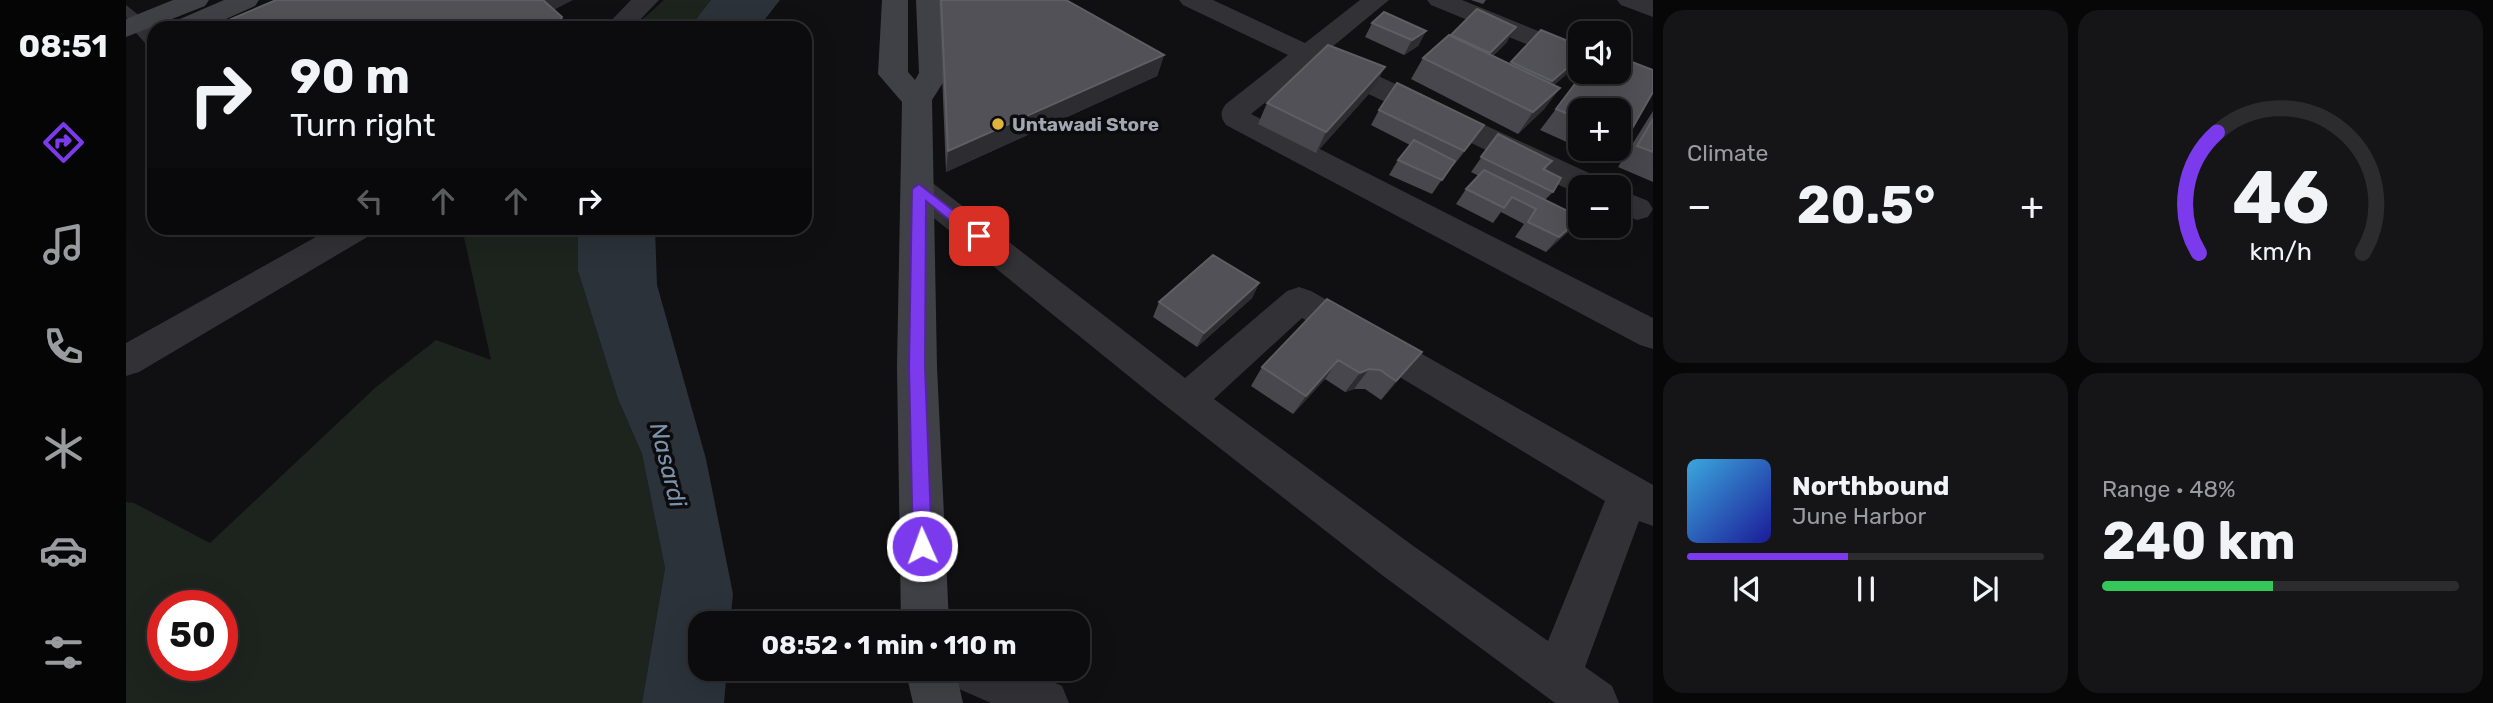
<!DOCTYPE html>
<meta charset="utf-8">
<style>
body{margin:0;font-family:Rubik,sans-serif;background:#151517;color:#f1f3f6;height:100vh;display:flex;flex-direction:column;font-size:26px;white-space:nowrap}
*{box-sizing:border-box;margin:0}
p{font-size:23px;color:#9a9b9e}
.icon{flex:none;width:38px;height:38px;fill:none;stroke:currentColor;stroke-width:2;stroke-linecap:round;stroke-linejoin:round}
.map{position:relative;flex:1;overflow:hidden}
.drawer{display:flex;flex-direction:column;gap:10px;padding:10px;background:#070708;width:840px}
.drawer>*{flex:none}
.banner{position:absolute;left:21px;top:21px;width:665px;height:214px;border-radius:21px;box-shadow:0 7px 28px #0002,0 0 0 2px #2c2c2e;background:#0c0c0e;color:#f1f3f6;overflow:hidden}
.controls{position:absolute;left:1442px;top:21px;display:grid;gap:14px}
.controls a{display:grid;place-items:center;width:63px;height:63px;border-radius:14px;background:#0c0c0e;box-shadow:0 7px 28px #0002,0 0 0 2px #2c2c2e;font-size:35px}
.speed{position:absolute;left:21px;top:590px;display:flex;gap:14px;font-size:35px;font-weight:700;text-align:center}
.speed>*{display:grid;place-content:center;width:91px;height:91px;border-radius:50%;background:#0c0c0e;box-shadow:0 7px 28px #0002,0 0 0 2px #2c2c2e;line-height:1}
.speed .limit{border:10px solid #d22;background:#fff;color:#111}
.pin{position:absolute;display:grid;place-items:center;width:60px;height:60px;color:#fff;margin:-30px;border-radius:14px;box-shadow:0 4px 10px #0006}
.me{position:absolute;width:77px;margin:-38px;rotate:358deg;stroke-linejoin:round;filter:drop-shadow(0 0 5px #0008)}
.turn{display:flex;align-items:center;gap:24px;height:147px;padding:0 28px;font-size:32px}
.turn .icon{width:91px;height:91px;stroke-width:2.5}
.turn b{display:block;font-size:49px;line-height:60px}
.lanes{display:flex;align-items:center;height:66px;padding:0 28px;background:#0003;justify-content:center;gap:35px;direction:ltr}
.lanes .off{opacity:.35}
.big{font-size:52px;font-weight:700;line-height:1.1}
.drawer .card{flex:1;display:flex;flex-direction:column;justify-content:center;gap:10px;min-width:0;padding:0 24px;border-radius:21px;background:#151517}
.drawer .dial{align-items:center;gap:0}
.dial svg{height:182px;overflow:visible;fill:none;stroke:#2c2c2e;stroke-width:7;stroke-linecap:round;text-anchor:middle}
.dial text{fill:#f1f3f6;stroke:none}
.song{display:flex;align-items:center;gap:21px}
.cover{width:84px;height:84px;border-radius:10px;background:linear-gradient(135deg,hsl(200 70% 55%),hsl(240 70% 35%))}
.played{height:7px;border-radius:4px;background:linear-gradient(90deg,#7c3aed 45%,#2c2c2e 45%)}
.keys{display:flex;justify-content:space-around;direction:ltr}
.heat{display:flex;justify-content:space-between;align-items:center;font-size:38px;direction:ltr}
.charge{height:10px;border-radius:5px;background:linear-gradient(90deg,#34c759 48%,#2c2c2e 0)}
.drawer .tiles{flex:1;display:grid;gap:10px;grid-template-columns:repeat(2,1fr)}
.trip{position:absolute;left:562px;top:611px;width:402px;height:70px;border-radius:21px;background:#0c0c0e;box-shadow:0 7px 28px #0002,0 0 0 2px #2c2c2e;font-weight:700;line-height:70px;text-align:center}
main{display:flex;flex:1;min-height:0}
.tabs{display:flex;flex-direction:column;width:126px;justify-content:space-around;align-items:center;background:#050506;color:#9a9b9e}
.tabs .icon{width:49px;height:49px}
.tabs .active{color:#7c3aed}
.tabs b{font-size:32px;color:#f1f3f6}
.map>svg:first-child{display:block}
</style>
<main>
<nav class="tabs">
<b>08:51</b>
<svg class="icon active" aria-label="directions" viewBox="0 0 24 24"><path d="M12 3l9 9-9 9-9-9zM9 14v-3h6M13 9l2 2-2 2"/></svg>
<svg class="icon" aria-label="music" viewBox="0 0 24 24"><path d="M9 18V5l10-2v13"/><circle cx="6" cy="18" r="3"/><circle cx="16" cy="16" r="3"/></svg>
<svg class="icon" aria-label="phone" viewBox="0 0 24 24"><path d="M5 4h4l2 5-3 2q2 4 5 5l2-3 5 2v4C11 20 4 13 5 4z"/></svg>
<svg class="icon" aria-label="climate" viewBox="0 0 24 24"><path d="M12 3v18M4 7l16 10M4 17L20 7"/></svg>
<svg class="icon" aria-label="car" viewBox="0 0 24 24"><path d="M5 17H2v-5l4-1 3-4h7l3 4 3 1v5h-3M9 17h6M6 11h13"/><circle cx="7" cy="17" r="2"/><circle cx="17" cy="17" r="2"/></svg>
<svg class="icon" aria-label="filters" viewBox="0 0 24 24"><path d="M4 7h16M4 17h16"/><circle cx="9" cy="7" r="2"/><circle cx="15" cy="17" r="2"/></svg>
</nav>
<div class="map">
<svg width="1527" height="703" viewBox="0 0 1527 703">
<rect width="100%" height="100%" fill="#101012"/>
<path fill="#1d241e" fill-rule="evenodd" d="M538,0H585L563,28H507Z
M336,228H452V271L492,399L516,454L539,568L516,703H0V502L8,503L84,543L249,388L310,340L365,360ZM37,606H96V665H37Z"/>
<path fill="#2b3239" d="M585,0H654L632,28H563Z
M452,228H529L531,285L580,459L607,594L604,623H574V668L601,669L598,703H516L539,568L516,454L492,399L452,271Z"/>
<g fill="none" stroke-linecap="round" stroke-linejoin="round">
<path fill="#323236" fill-rule="evenodd" d="M0,5L20,21V27H10L0,17Z"/>
<path fill="#323236" fill-rule="evenodd" d="M505,0H533L506,28H478Z
M1053,0H1087L1179,43L1234,0H1263L1200,52L1476,179L1481,187H1454V195L1184,66L1125,114L1527,318V349L1514,345L1100,125C1094,116 1094,112 1100,104L1162,55L1057,5Z
M1301,0H1336L1454,48V66L1305,5Z
M1491,0H1527V17L1495,5Z
M15,16L24,18L34,28H28V45L19,43L2,24L6,18Z
M793,178L804,181L1059,378L1161,291L1173,287L1185,291L1527,485V526L1513,521L1459,667L1486,686L1493,703H1429L1256,575L1026,395L782,197L777,189L782,181ZM1176,318L1479,501L1422,641L1286,545L1088,399Z
M1493,189L1522,201L1527,209L1522,217L1511,220L1493,213Z
M206,228H247L243,236L13,372L0,376V343Z
M818,668H896L936,686L943,703H865L824,685Z"/>
<path fill="#404146" fill-rule="evenodd" d="M47,0H83L79,6L0,37V19Z
M98,0H133L129,6L80,28H43L47,22Z
M756,0H782V72L789,80L793,73L790,0H816L823,73L806,100L811,367L823,623H775L771,367L776,102L752,74Z
M779,668H829L837,703H787Z"/>
</g>
<path fill="#47474d" d="M813,0H940L1038,55L1031,76L820,172Z
M1345,0H1360L1357,4Z
M1246,23L1300,31L1292,46L1278,55L1239,37Z
M1324,36L1381,42L1367,56L1384,64L1385,62L1454,46V61L1451,65L1428,85L1434,88L1418,109L1392,134L1285,79L1297,58Z
M1493,57L1527,70V92L1500,139L1493,147V110H1454V148L1414,130L1458,72H1493Z
M1248,88L1190,153L1132,124L1141,103Z
M1253,110L1348,140L1327,166L1326,165L1306,194L1263,175L1272,160L1284,145L1245,125Z
M1527,111V182L1492,167Z
M1372,134L1426,161L1419,170L1427,192L1419,200L1454,218L1442,232L1420,252L1389,237L1398,224L1375,212L1367,223L1330,204L1340,189L1353,176L1345,172Z
M1457,149H1491L1482,160Z
M1133,283L1126,298L1071,347L1027,317L1033,302Z
M1201,299L1280,371L1255,400L1239,389H1228L1219,392L1199,379L1167,414L1125,386L1136,367Z"/>
<path fill="#2d2d31" d="M412,0H447L418,15Z
M436,17L440,28H430Z
M1390,27L1381,42L1354,68L1364,53Z
M1300,31L1292,46L1278,55L1286,40Z
M1038,55L1031,76L820,172L822,151Z
M1454,57V61L1451,65L1416,96L1426,81Z
M1259,67L1248,88L1190,153L1200,132Z
M1434,88L1418,109L1392,134L1407,112Z
M1358,125L1348,140L1327,166L1338,151Z
M1454,218L1442,232L1420,252L1433,237Z
M1133,283L1126,298L1071,347L1078,333Z
M1296,352L1280,371L1255,400L1270,381Z
M1212,360L1199,379L1167,414L1180,396Z
M1243,369L1228,389L1219,392L1234,373Z"/>
<path fill="#515157" stroke="#5e5f65" stroke-width="2" d="M150,0H417L436,17L430,28H108L103,20Z
M815,0H940L1038,55L822,151Z
M1351,9L1390,27L1364,53L1325,35Z
M1258,12L1300,31L1286,40L1246,23Z
M1415,30L1454,46V57L1426,81L1385,62Z
M1323,35L1434,88L1407,112L1297,58Z
M1202,45L1259,67L1200,132L1141,103Z
M1493,57L1527,70V92L1500,139L1493,136V110H1454V119L1430,109L1458,72H1493Z
M1271,83L1358,125L1338,151L1253,110Z
M1527,119V152L1511,146Z
M1372,134L1426,161L1417,169L1435,178L1427,192L1355,157Z
M1288,140L1329,161L1316,180L1272,160Z
M1358,170L1454,217V218L1433,237L1402,222L1410,209L1386,197L1378,208L1340,189Z
M1087,255L1133,283L1078,333L1033,302Z
M1201,299L1296,352L1270,381L1254,370L1243,369L1234,373L1212,360L1180,396L1136,367Z"/>
<path fill="#7c3aed" stroke="#51269a" stroke-width="2" d="M793,184L860,236L858,240H848L800,201L799,367L806,546L803,552L796,555L790,552L787,546L783,367L786,189Z"/>
<circle fill="#dfb43b" stroke="#0c0b0d" stroke-width="2.5" cx="872" cy="124" r="7"/>
<g text-anchor="middle" stroke-width="7" stroke-linejoin="round" paint-order="stroke">
<g font-size="19" font-weight="bold" fill="#a3a6b1" stroke="#0c0b0d" text-anchor="start">
<text x="886" y="131">Untawadi Store</text>
</g>
<g font-size="24" font-style="italic" fill="#7c91aa" stroke="#0c0b0d">
<text transform="translate(542 465) rotate(76)" y="8">Nasardi</text>
</g>
</g>
</svg>
<div class="controls">
<a><svg class="icon" aria-label="sound" viewBox="0 0 24 24"><path d="M4 9h4l5-4v14l-5-4H4zM17 9q2 3 0 6"/></svg></a>
<a>+</a>
<a>−</a>
</div>
<div class="speed"><div class="limit">50</div></div>
<div class="pin" style="left:853px;top:236px;background:#d93025"><svg class="icon" aria-label="arrive" viewBox="0 0 24 24"><path d="M6 21V4h12l-3 4 3 4H6"/></svg></div>
<svg class="me" style="left:796px;top:546px" viewBox="-20 -20 40 40"><circle r="17" fill="#7c3aed" stroke="#fff" stroke-width="3"/><path d="M0-11L8 9 0 5-8 9z" fill="#fff"/></svg>
<div class="trip">08:52 · 1 min · 110 m</div>
<div class="banner">
<div class="turn"><svg class="icon" aria-label="right" viewBox="0 0 24 24"><path d="M7 20v-9h11M14 6l5 5-5 5"/></svg><div><b>90 m</b>Turn right</div></div>
<div class="lanes"><svg class="icon off" aria-label="left" viewBox="0 0 24 24"><path d="M17 20v-9H6M10 6l-5 5 5 5"/></svg><svg class="icon off" aria-label="ahead" viewBox="0 0 24 24"><path d="M12 20V5M6 11l6-6 6 6"/></svg><svg class="icon off" aria-label="ahead" viewBox="0 0 24 24"><path d="M12 20V5M6 11l6-6 6 6"/></svg><svg class="icon" aria-label="right" viewBox="0 0 24 24"><path d="M7 20v-9h11M14 6l5 5-5 5"/></svg></div>
</div>
</div>
<section class="drawer">
<div class="tiles">
<div class="card"><p>Climate</p>
<div class="heat"><a>−</a><b class="big">20.5°</b><a>+</a></div>
</div>
<div class="card dial"><svg viewBox="0 0 100 80">
<path d="M14 69A42 42 0 1 1 86 69"/>
<path d="M14 69A42 42 0 0 1 22 16" stroke="#7c3aed"/>
<text x="50" y="56" font-size="32" font-weight="700">46</text>
<text x="50" y="72" font-size="11">km/h</text>
</svg></div>
<div class="card">
<div class="song"><i class="cover"></i><div><b>Northbound</b><p>June Harbor</p></div></div>
<div class="played"></div>
<div class="keys"><svg class="icon" aria-label="previous" viewBox="0 0 24 24"><path d="M18 5L8 12l10 7zM5 5v14"/></svg><svg class="icon" aria-label="pause" viewBox="0 0 24 24"><path d="M8 5v14M16 5v14"/></svg><svg class="icon" aria-label="next" viewBox="0 0 24 24"><path d="M6 5l10 7-10 7zM19 5v14"/></svg></div>
</div>
<div class="card"><p>Range · 48%</p><b class="big">240 km</b><div class="charge"></div></div>
</div>
</section>
</main>
